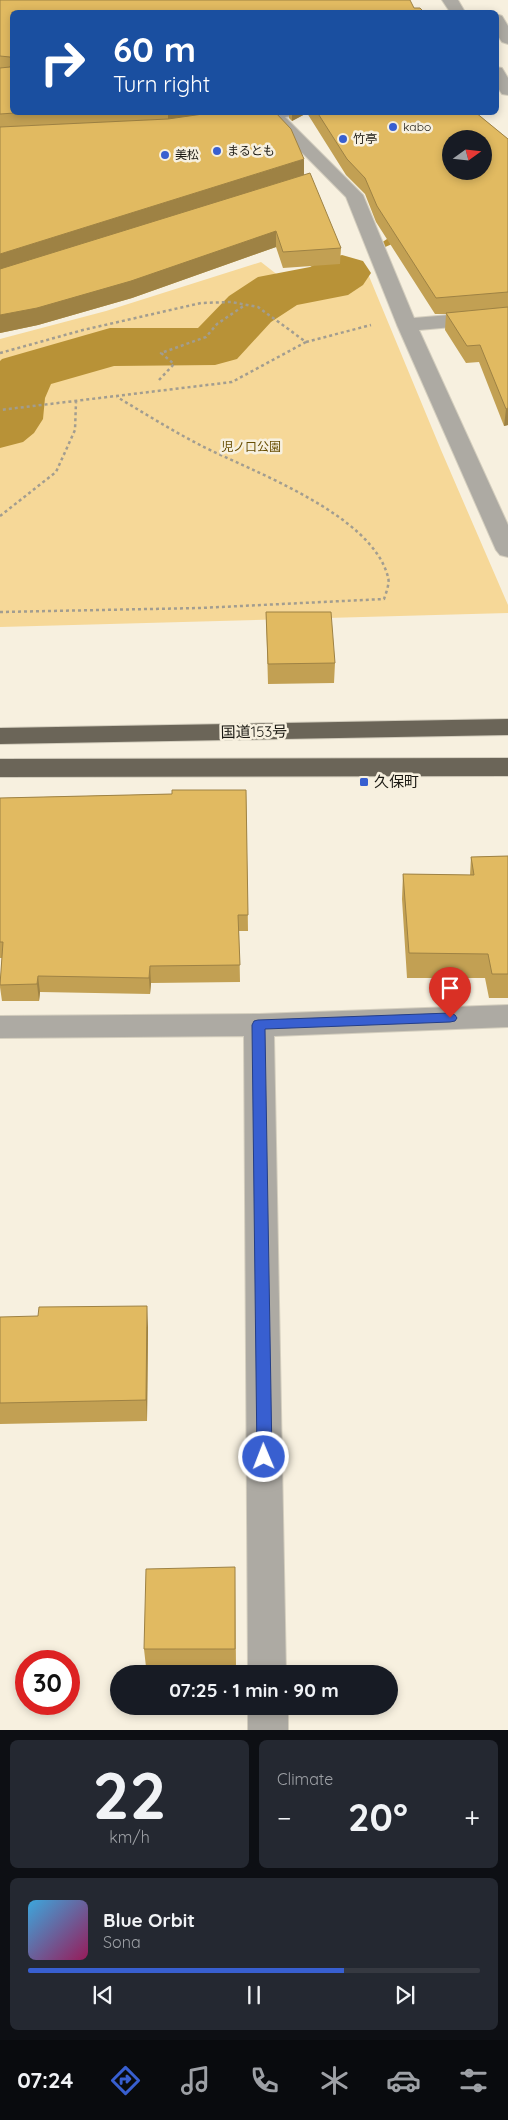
<!DOCTYPE html>
<meta charset="utf-8">
<style>
body{margin:0;font-family:Quicksand,"Noto Sans JP",sans-serif;background:#242831;color:#f1f3f6;height:100vh;display:flex;flex-direction:column;font-size:19px;white-space:nowrap}
*{box-sizing:border-box;margin:0}
p{font-size:16px;color:#9ea1a6}
.icon{flex:none;width:28px;height:28px;fill:none;stroke:currentColor;stroke-width:2;stroke-linecap:round;stroke-linejoin:round}
.map{position:relative;height:1730px;overflow:hidden}
.sheet{display:flex;flex-direction:column;gap:10px;padding:10px;background:#0d0f14;flex:1}
.sheet>*{flex:none}
.banner{position:absolute;left:10px;top:10px;width:489px;height:105px;border-radius:8px;box-shadow:0 2px 8px #0003;background:#1a4fa0;color:#fff;overflow:hidden}
.needle{width:32px;rotate:75deg}
.controls{position:absolute;left:442px;top:130px;display:grid;gap:10px}
.controls a{display:grid;place-items:center;width:50px;height:50px;border-radius:50%;background:#171b24;box-shadow:0 2px 8px #0003;font-size:25px}
.speed{position:absolute;left:15px;top:1650px;display:flex;gap:10px;font-size:25px;font-weight:700;text-align:center}
.speed>*{display:grid;place-content:center;width:65px;height:65px;border-radius:50%;background:#171b24;box-shadow:0 2px 8px #0003;line-height:1}
.speed .limit{border:8px solid #d22;background:#fff;color:#111}
.pin{position:absolute;display:grid;place-items:center;width:42px;height:42px;color:#fff;margin:-51px -21px;border-radius:50% 50% 50% 0;rotate:-45deg;box-shadow:0 0 5px #0007}
.pin .icon{rotate:45deg}
.me{position:absolute;width:55px;margin:-28px;rotate:359deg;stroke-linejoin:round;filter:drop-shadow(0 0 4px #0008)}
.turn{display:flex;align-items:center;gap:18px;height:105px;padding:0 20px;font-size:22px}
.turn .icon{width:65px;height:65px;stroke-width:2.5}
.turn b{display:block;font-size:35px;line-height:42px}
.big{font-size:38px;font-weight:700;line-height:1.1}
.sheet .widget{flex:1;display:flex;flex-direction:column;justify-content:center;gap:8px;min-width:0;padding:0 18px;border-radius:8px;background:#242831}
.sheet .dial{align-items:center;gap:0}
.dial b{font-size:65px;line-height:1}
.song{display:flex;align-items:center;gap:15px}
.cover{width:60px;height:60px;border-radius:8px;background:linear-gradient(135deg,hsl(200 70% 55%),hsl(330 70% 35%))}
.played{height:5px;border-radius:2px;background:linear-gradient(90deg,#385fd0 70%,#363941 70%)}
.keys{display:flex;justify-content:space-around;direction:ltr}
.heat{display:flex;justify-content:space-between;align-items:center;font-size:28px;direction:ltr}
.sheet .tiles{flex:1;display:grid;gap:10px;grid-template-columns:1fr 1fr}
.widget:last-child{grid-column:span 2}
.trip{position:absolute;left:110px;top:1665px;width:288px;height:50px;border-radius:25px;background:#171b24;box-shadow:0 2px 8px #0003;font-weight:700;line-height:50px;text-align:center}
.dock{display:flex;height:80px;justify-content:space-around;align-items:center;background:#090b0e;color:#9ea1a6}
.dock .icon{width:35px;height:35px}
.dock .on{color:#385fd0}
.dock b{font-size:22px;color:#f1f3f6}
.map>svg:first-child{display:block}
</style>
<div class="map">
<svg width="508" height="1730" viewBox="0 0 508 1730">
<rect width="100%" height="100%" fill="#f7f0df"/>
<path fill="#f6d898" d="M261,262L279,276L366,269L441,450L508,605V613L0,627V339L106,311Z"/>
<g fill="none" stroke-linecap="round" stroke-linejoin="round">
<path fill="#b89237" fill-rule="evenodd" d="M407,236L410,237V241L392,244L383,248L378,245L387,239Z
M356,261L361,264L359,266L345,275H339V271Z"/>
<path fill="#b89237" fill-rule="evenodd" d="M342,255L363,261L371,273L363,285L348,295L297,305L271,322L237,359L215,365L114,366L51,384L45,398L43,419L34,433L23,442L0,448V361L2,359L110,328H198L229,296L258,277L310,267L321,261Z"/>
<g stroke="#d4cebe" stroke-width="2">
<path id="minor" d="M262,112H280L363,195L414,318L508,310V322L419,330L508,525V557L500,555L496,550L397,325L346,197Z
M508,1005V1027L274,1036L286,1674H248L244,1036L0,1038V1016L259,1014Z
M248,1706H288V1730H248Z"/>
</g>
<g stroke="#d4cebe" stroke-width="2">
<path id="tertiary" d="M442,0H458L465,12H450Z
M496,14L502,16L508,26V44L502,42L496,33Z
M496,67L502,68L508,78V95L502,94L496,85Z
M248,112H293L291,116L285,117L239,124L233,123L230,119L233,115Z"/>
</g>
<g stroke="#d4cebe" stroke-width="2">
<path id="trunk" d="M508,719V735L0,744V728Z
M508,758V776L0,777V759Z"/>
</g>
<path stroke="#a29d90" stroke-width="2.5" stroke-dasharray="3 3" stroke-linecap="butt" d="M306,342L371,325
M0,353L83,330L201,303L231,302L258,307L306,342L232,382L0,410
M159,380L174,364L161,353L206,337L217,324L245,305
M0,516L56,472L75,430L76,402
M0,612L200,608L384,599C386,593 390,583 388,577C372,514 253,472 200,445C171,430 144,413 117,397"/>
<use href="#minor" fill="#adaaa3" fill-rule="evenodd"/>
<use href="#tertiary" fill="#adaaa3" fill-rule="evenodd"/>
<use href="#trunk" fill="#6b6558" fill-rule="evenodd"/>
</g>
<path fill="#c2a053" d="M0,0H410L12,112H275L304,175L341,248L340,264L283,268L276,247L132,298L38,325L0,333Z
M289,112H475L508,139V425L504,426L479,362L466,363L445,330L446,314H435L376,222L365,194L346,175L307,113L292,121L289,118Z
M266,612L335,663L334,683L268,684Z
M246,790L248,931H239L240,982L151,983L150,994L40,992L39,1001H2L0,987L2,958H0V798L172,794Z
M508,856V998H489L485,978H407L402,899L403,874L470,875L471,857Z
M0,1317L148,1327L147,1421L0,1424Z
M235,1567L236,1667H146L144,1649Z"/>
<path fill="#9e8244" d="M168,112H228L168,121Z
M292,112H307V113L292,121Z
M304,159V175L0,271V254Z
M276,231V247L132,298L38,325L0,333V315Z
M508,408V425L504,426L506,409Z
M150,966L151,983L150,994L149,978Z
M38,976L40,992L39,1001L37,984Z
M147,1306L148,1327L147,1421L146,1400Z"/>
<path fill="#e1ba61" stroke="#9e8244" fill-rule="evenodd" d="M0,0H410L414,8H420L424,12H12V112H29L0,114V68L10,67L12,61L10,57L0,56Z
M217,112H275L291,129L304,159L0,254V127L168,119Z
M317,112H475L508,139V292L436,298L377,206L365,178L347,159ZM451,139H484V171H451Z
M310,173L341,248L283,252L276,231L131,281L37,308L0,315V269Z
M508,307V408L506,409L480,345L467,346L446,313Z
M266,612H331L335,663L268,664Z
M172,790H246L248,915H238L240,965L150,966L149,978L38,976L37,984L0,985L3,942H0V798L172,794Z
M508,856V974H492L488,954L409,953L403,874L474,875L471,857Z
M147,1306L146,1400L0,1403V1317L38,1316L39,1307Z
M235,1567V1649H144L146,1569Z"/>
<path fill="#385fd0" stroke="#243e87" d="M450,1013L455,1015L457,1018L455,1021L450,1022L265,1029L272,1457L269,1462L264,1464L259,1462L257,1457L252,1025L254,1021L258,1020Z"/>
<g fill="#385fd0" stroke="#f7f0df" stroke-width="2">
<circle cx="393" cy="127" r="5"/>
<circle cx="343" cy="139" r="5"/>
<circle cx="217" cy="151" r="5"/>
<circle cx="165" cy="155" r="5"/>
<rect x="359" y="777" width="10" height="10" rx="2.5"/>
</g>
<g text-anchor="middle" stroke-width="5" stroke-linejoin="round" paint-order="stroke">
<g font-size="12" fill="#1b1913" stroke="#f7f0df" text-anchor="start">
<text x="403" y="131">kabo</text>
<text x="353" y="143">竹亭</text>
<text x="227" y="155">まるとも</text>
<text x="175" y="159">美松</text>
</g>
<g font-size="12" fill="#674d03" stroke="#f7f0df">
<text x="251" y="451">児ノ口公園</text>
</g>
<g font-size="15" fill="#1b1913" stroke="#f7f0df">
<text transform="translate(254 732) rotate(-1)" y="5">国道153号</text>
</g>
<g font-size="15" fill="#1b1913" stroke="#f7f0df" text-anchor="start">
<text x="374" y="787">久保町</text>
</g>
</g>
</svg>
<div class="controls">
<a><svg class="needle" viewBox="-14 -14 28 28"><path d="M0-13l5 13h-10z" fill="#e53935"/><path d="M0 13l5-13h-10z" fill="#9ea1a6"/></svg></a>
</div>
<div class="speed"><div class="limit">30</div></div>
<div class="pin" style="left:450px;top:1018px;background:#d93025"><svg class="icon" aria-label="arrive" viewBox="0 0 24 24"><path d="M6 21V4h12l-3 4 3 4H6"/></svg></div>
<svg class="me" style="left:264px;top:1457px" viewBox="-20 -20 40 40"><circle r="17" fill="#385fd0" stroke="#fff" stroke-width="3"/><path d="M0-11L8 9 0 5-8 9z" fill="#fff"/></svg>
<div class="trip">07:25 · 1 min · 90 m</div>
<div class="banner">
<div class="turn"><svg class="icon" aria-label="right" viewBox="0 0 24 24"><path d="M7 20v-9h11M14 6l5 5-5 5"/></svg><div><b>60 m</b>Turn right</div></div>
</div>
</div>
<section class="sheet">
<div class="tiles">
<div class="widget dial"><b>22</b><p>km/h</p></div>
<div class="widget"><p>Climate</p>
<div class="heat"><a>−</a><b class="big">20°</b><a>+</a></div>
</div>
<div class="widget">
<div class="song"><i class="cover"></i><div><b>Blue Orbit</b><p>Sona</p></div></div>
<div class="played"></div>
<div class="keys"><svg class="icon" aria-label="previous" viewBox="0 0 24 24"><path d="M18 5L8 12l10 7zM5 5v14"/></svg><svg class="icon" aria-label="pause" viewBox="0 0 24 24"><path d="M8 5v14M16 5v14"/></svg><svg class="icon" aria-label="next" viewBox="0 0 24 24"><path d="M6 5l10 7-10 7zM19 5v14"/></svg></div>
</div>
</div>
</section>
<nav class="dock">
<b>07:24</b>
<svg class="icon on" aria-label="directions" viewBox="0 0 24 24"><path d="M12 3l9 9-9 9-9-9zM9 14v-3h6M13 9l2 2-2 2"/></svg>
<svg class="icon" aria-label="music" viewBox="0 0 24 24"><path d="M9 18V5l10-2v13"/><circle cx="6" cy="18" r="3"/><circle cx="16" cy="16" r="3"/></svg>
<svg class="icon" aria-label="phone" viewBox="0 0 24 24"><path d="M5 4h4l2 5-3 2q2 4 5 5l2-3 5 2v4C11 20 4 13 5 4z"/></svg>
<svg class="icon" aria-label="climate" viewBox="0 0 24 24"><path d="M12 3v18M4 7l16 10M4 17L20 7"/></svg>
<svg class="icon" aria-label="car" viewBox="0 0 24 24"><path d="M5 17H2v-5l4-1 3-4h7l3 4 3 1v5h-3M9 17h6M6 11h13"/><circle cx="7" cy="17" r="2"/><circle cx="17" cy="17" r="2"/></svg>
<svg class="icon" aria-label="filters" viewBox="0 0 24 24"><path d="M4 7h16M4 17h16"/><circle cx="9" cy="7" r="2"/><circle cx="15" cy="17" r="2"/></svg>
</nav>
